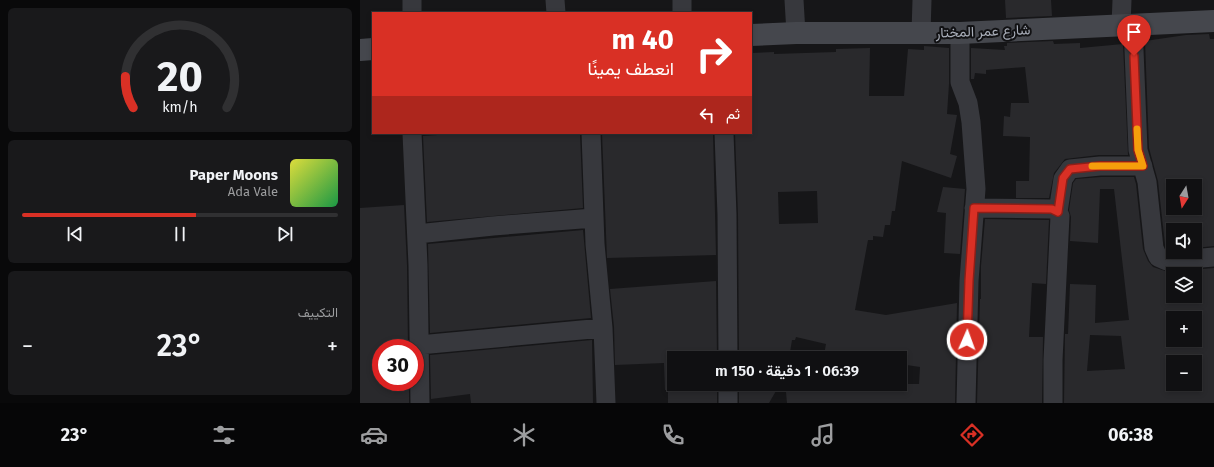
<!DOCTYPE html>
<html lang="ar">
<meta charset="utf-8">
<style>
body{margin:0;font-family:"Fira Sans",Vazirmatn,sans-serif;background:#19191b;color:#f1f3f6;direction:rtl;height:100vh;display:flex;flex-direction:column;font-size:15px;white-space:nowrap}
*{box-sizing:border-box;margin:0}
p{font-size:13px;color:#9c9d9f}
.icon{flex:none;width:22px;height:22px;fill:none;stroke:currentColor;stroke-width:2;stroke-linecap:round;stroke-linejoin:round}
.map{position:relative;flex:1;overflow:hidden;direction:ltr}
.drawer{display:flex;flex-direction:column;gap:8px;padding:8px;background:#09090a;width:360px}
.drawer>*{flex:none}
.banner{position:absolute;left:12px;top:12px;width:380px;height:122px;border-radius:0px;box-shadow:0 2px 6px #0003,0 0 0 1px #303032;direction:rtl;background:#d93025;color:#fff;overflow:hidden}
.needle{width:26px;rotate:191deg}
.fabs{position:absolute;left:806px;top:179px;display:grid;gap:8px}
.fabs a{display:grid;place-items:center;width:36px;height:36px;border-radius:0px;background:#101012;box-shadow:0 2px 6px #0003,0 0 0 1px #303032;font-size:20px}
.speed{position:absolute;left:12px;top:339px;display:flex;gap:8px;font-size:20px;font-weight:700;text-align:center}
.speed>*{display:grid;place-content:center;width:52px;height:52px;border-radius:50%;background:#101012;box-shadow:0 2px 6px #0003,0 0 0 1px #303032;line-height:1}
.speed .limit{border:6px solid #d22;background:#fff;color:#111}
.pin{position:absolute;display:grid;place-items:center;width:34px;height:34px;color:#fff;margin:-41px -17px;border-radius:50% 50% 50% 0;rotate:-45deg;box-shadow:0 0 4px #0007}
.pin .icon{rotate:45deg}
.me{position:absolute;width:44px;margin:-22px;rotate:2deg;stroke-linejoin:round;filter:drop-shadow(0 0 3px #0008)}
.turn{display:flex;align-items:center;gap:14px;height:84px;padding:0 12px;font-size:18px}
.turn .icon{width:52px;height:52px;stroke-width:2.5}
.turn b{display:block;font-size:28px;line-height:34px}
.then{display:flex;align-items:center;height:38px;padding:0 12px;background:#0003;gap:8px;font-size:15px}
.big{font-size:30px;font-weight:600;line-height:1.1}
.drawer .widget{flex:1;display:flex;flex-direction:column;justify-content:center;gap:6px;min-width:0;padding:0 14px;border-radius:6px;background:#19191b}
.drawer .dial{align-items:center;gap:0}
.dial svg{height:104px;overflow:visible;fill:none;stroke:#303032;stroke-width:7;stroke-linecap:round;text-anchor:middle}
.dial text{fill:#f1f3f6;stroke:none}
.song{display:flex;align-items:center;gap:12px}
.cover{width:48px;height:48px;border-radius:6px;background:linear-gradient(135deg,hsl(60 70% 55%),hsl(140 70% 35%))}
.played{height:4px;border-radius:2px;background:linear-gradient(90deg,#d93025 55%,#303032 55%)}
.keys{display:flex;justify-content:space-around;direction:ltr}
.heat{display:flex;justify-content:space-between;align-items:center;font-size:22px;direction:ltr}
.trip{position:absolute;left:307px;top:351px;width:240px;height:40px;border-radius:0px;background:#101012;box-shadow:0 2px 6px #0003,0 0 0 1px #303032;font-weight:600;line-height:40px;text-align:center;direction:rtl}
.tabs{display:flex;height:64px;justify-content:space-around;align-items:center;background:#060607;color:#9c9d9f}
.tabs .icon{width:28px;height:28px}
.tabs .active{color:#d93025}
.tabs b{font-size:18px;color:#f1f3f6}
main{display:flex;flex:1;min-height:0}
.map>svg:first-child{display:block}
</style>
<main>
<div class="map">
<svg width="854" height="403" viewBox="0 0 854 403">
<rect width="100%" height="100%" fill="#161618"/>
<path fill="#29292c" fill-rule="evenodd" d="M645,0H691L692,16L646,18Z
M849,34L850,39H854V246L835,248V230H813V249L809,250L806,249L805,245L798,181L789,148L785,41L826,35ZM813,186H835V208H813Z
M693,41L694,44L720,43V48L763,44L768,155H739L705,159L694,173L689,198H656V181H669L670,137L643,136L644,116L650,117L651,103H669L665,67L626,70V74L615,73L614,79H611V48L645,50L644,46H647V43Z
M564,46L589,48V84L587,114L597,115L590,154L597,156L591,178L542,161L535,211H532L530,225H525L523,237L513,236V240H508L495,310L526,315L597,303L595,403H427L426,392L468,388L467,384H486L487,391L517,388V384H559L560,367L540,364V358H488L464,355L466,344L436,337L435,340H432L429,358H379L378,215L375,133H391V53L414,52V54L476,52V49L510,48L509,96H544L548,49L564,50ZM457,191L458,223L419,224L418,192Z
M106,133H220L223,208L67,222L63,136Z
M242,133H353L356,255L247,258Z
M741,177H774L776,184L783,249L788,261L793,267L808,272L854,268V403H704L705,334H708L710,284L736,285L735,323L769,320L754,189H740L738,243L710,241L711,217L709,210L713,183L716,179ZM813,274H835V296H813ZM813,318H835V340H813ZM730,335L761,336L765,369L727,371ZM813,362H835V384H813Z
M583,187L605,189L600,254L584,253L586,213L577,212Z
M44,205L47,265L48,348H21V382H49V403H0V208Z
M625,219L689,220L686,284L672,283L669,337H683L682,403H617L620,299H621V266Z
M223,230L231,318L70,333L68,244Z
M356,281L357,358H314V384H357V403H308V390H305L304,363L255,365L254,327L250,289Z
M232,340L233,403H111L110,394L71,399L70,355Z
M379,384H420L409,403H379Z"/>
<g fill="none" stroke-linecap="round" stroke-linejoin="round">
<path stroke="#37383d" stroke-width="19" d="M52,0V13
M195,0L196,13
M322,0V13
M434,0L436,33
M773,25L778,150L787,182L794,248L798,257L807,261L854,257
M761,26L762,0
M561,33L562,0
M600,33V82L608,103L611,122L616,189L609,281L606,403
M52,133L58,265L60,403
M231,133L235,244L243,328L246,403
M364,133L367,215L368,358
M614,208L692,209L698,212L700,216L693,360V403
M698,212L703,179L710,169L740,166H783
M57,234L133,226L234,218
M59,345L243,328
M368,384V403"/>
<path stroke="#45474d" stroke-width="22" d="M391,35L436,33H600L854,21
M0,50L13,49"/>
</g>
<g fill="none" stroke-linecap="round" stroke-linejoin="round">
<g stroke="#8d1f18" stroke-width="10">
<path id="route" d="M607,340L609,281L614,208L692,209L698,212L703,178L710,169L740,166H783L778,150L774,56"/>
</g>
<use href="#route" stroke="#d93025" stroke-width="7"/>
<path stroke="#f59e0b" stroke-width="7" d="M732,166H783L778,150L777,129"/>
</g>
<g text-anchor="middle" stroke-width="4" stroke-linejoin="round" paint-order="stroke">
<g font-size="14" fill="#a8adb8" stroke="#111113">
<text transform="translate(623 31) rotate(-2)" y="5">شارع عمر المختار</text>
</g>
</g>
</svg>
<div class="fabs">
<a><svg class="needle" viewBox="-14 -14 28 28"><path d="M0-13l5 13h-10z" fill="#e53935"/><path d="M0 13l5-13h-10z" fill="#9c9d9f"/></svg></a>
<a><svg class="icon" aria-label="sound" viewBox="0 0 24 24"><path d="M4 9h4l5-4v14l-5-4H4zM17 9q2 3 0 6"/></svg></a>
<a><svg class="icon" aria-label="layers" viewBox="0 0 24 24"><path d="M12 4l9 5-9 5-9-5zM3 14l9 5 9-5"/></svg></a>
<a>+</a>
<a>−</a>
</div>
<div class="speed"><div class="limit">30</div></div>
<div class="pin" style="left:774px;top:56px;background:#d93025"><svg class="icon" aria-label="arrive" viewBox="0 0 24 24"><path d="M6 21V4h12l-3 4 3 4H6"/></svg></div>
<svg class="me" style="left:607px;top:340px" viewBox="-20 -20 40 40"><circle r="17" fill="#d93025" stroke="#fff" stroke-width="3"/><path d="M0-11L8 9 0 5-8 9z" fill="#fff"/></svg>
<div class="trip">06:39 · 1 دقيقة · 150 m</div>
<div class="banner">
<div class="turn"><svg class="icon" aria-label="right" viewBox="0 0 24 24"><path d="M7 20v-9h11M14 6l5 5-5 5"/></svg><div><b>40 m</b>انعطف يمينًا</div></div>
<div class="then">ثم<svg class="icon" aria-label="left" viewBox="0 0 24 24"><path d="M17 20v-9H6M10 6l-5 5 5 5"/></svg></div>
</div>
</div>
<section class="drawer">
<div class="widget dial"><svg viewBox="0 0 100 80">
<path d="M14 69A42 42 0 1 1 86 69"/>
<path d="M14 69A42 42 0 0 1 8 45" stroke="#d93025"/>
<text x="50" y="56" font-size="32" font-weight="700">20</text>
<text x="50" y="72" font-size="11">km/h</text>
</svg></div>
<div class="widget">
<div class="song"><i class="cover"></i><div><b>Paper Moons</b><p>Ada Vale</p></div></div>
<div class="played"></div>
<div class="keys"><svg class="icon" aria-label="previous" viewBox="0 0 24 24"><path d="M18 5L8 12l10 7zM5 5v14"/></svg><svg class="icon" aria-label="pause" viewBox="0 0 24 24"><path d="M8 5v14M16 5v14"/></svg><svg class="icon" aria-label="next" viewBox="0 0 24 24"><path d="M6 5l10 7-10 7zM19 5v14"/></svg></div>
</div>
<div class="widget"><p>التكييف</p>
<div class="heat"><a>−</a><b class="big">23°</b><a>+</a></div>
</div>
</section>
</main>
<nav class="tabs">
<b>06:38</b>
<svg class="icon active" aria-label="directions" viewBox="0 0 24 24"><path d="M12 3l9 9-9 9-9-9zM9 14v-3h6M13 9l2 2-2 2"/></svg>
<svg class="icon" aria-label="music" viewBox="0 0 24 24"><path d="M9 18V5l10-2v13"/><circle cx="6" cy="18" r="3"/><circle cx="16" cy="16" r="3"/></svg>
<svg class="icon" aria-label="phone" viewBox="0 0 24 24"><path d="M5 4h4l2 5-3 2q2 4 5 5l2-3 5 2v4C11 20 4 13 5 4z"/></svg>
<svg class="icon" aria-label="climate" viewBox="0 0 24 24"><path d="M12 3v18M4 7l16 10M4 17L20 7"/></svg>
<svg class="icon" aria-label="car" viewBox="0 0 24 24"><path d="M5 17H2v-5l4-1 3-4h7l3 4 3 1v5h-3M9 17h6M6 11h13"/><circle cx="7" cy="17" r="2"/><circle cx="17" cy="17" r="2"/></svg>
<svg class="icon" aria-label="filters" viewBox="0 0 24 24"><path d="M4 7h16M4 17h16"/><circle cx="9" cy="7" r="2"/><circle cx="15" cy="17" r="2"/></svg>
<b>23°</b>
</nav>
